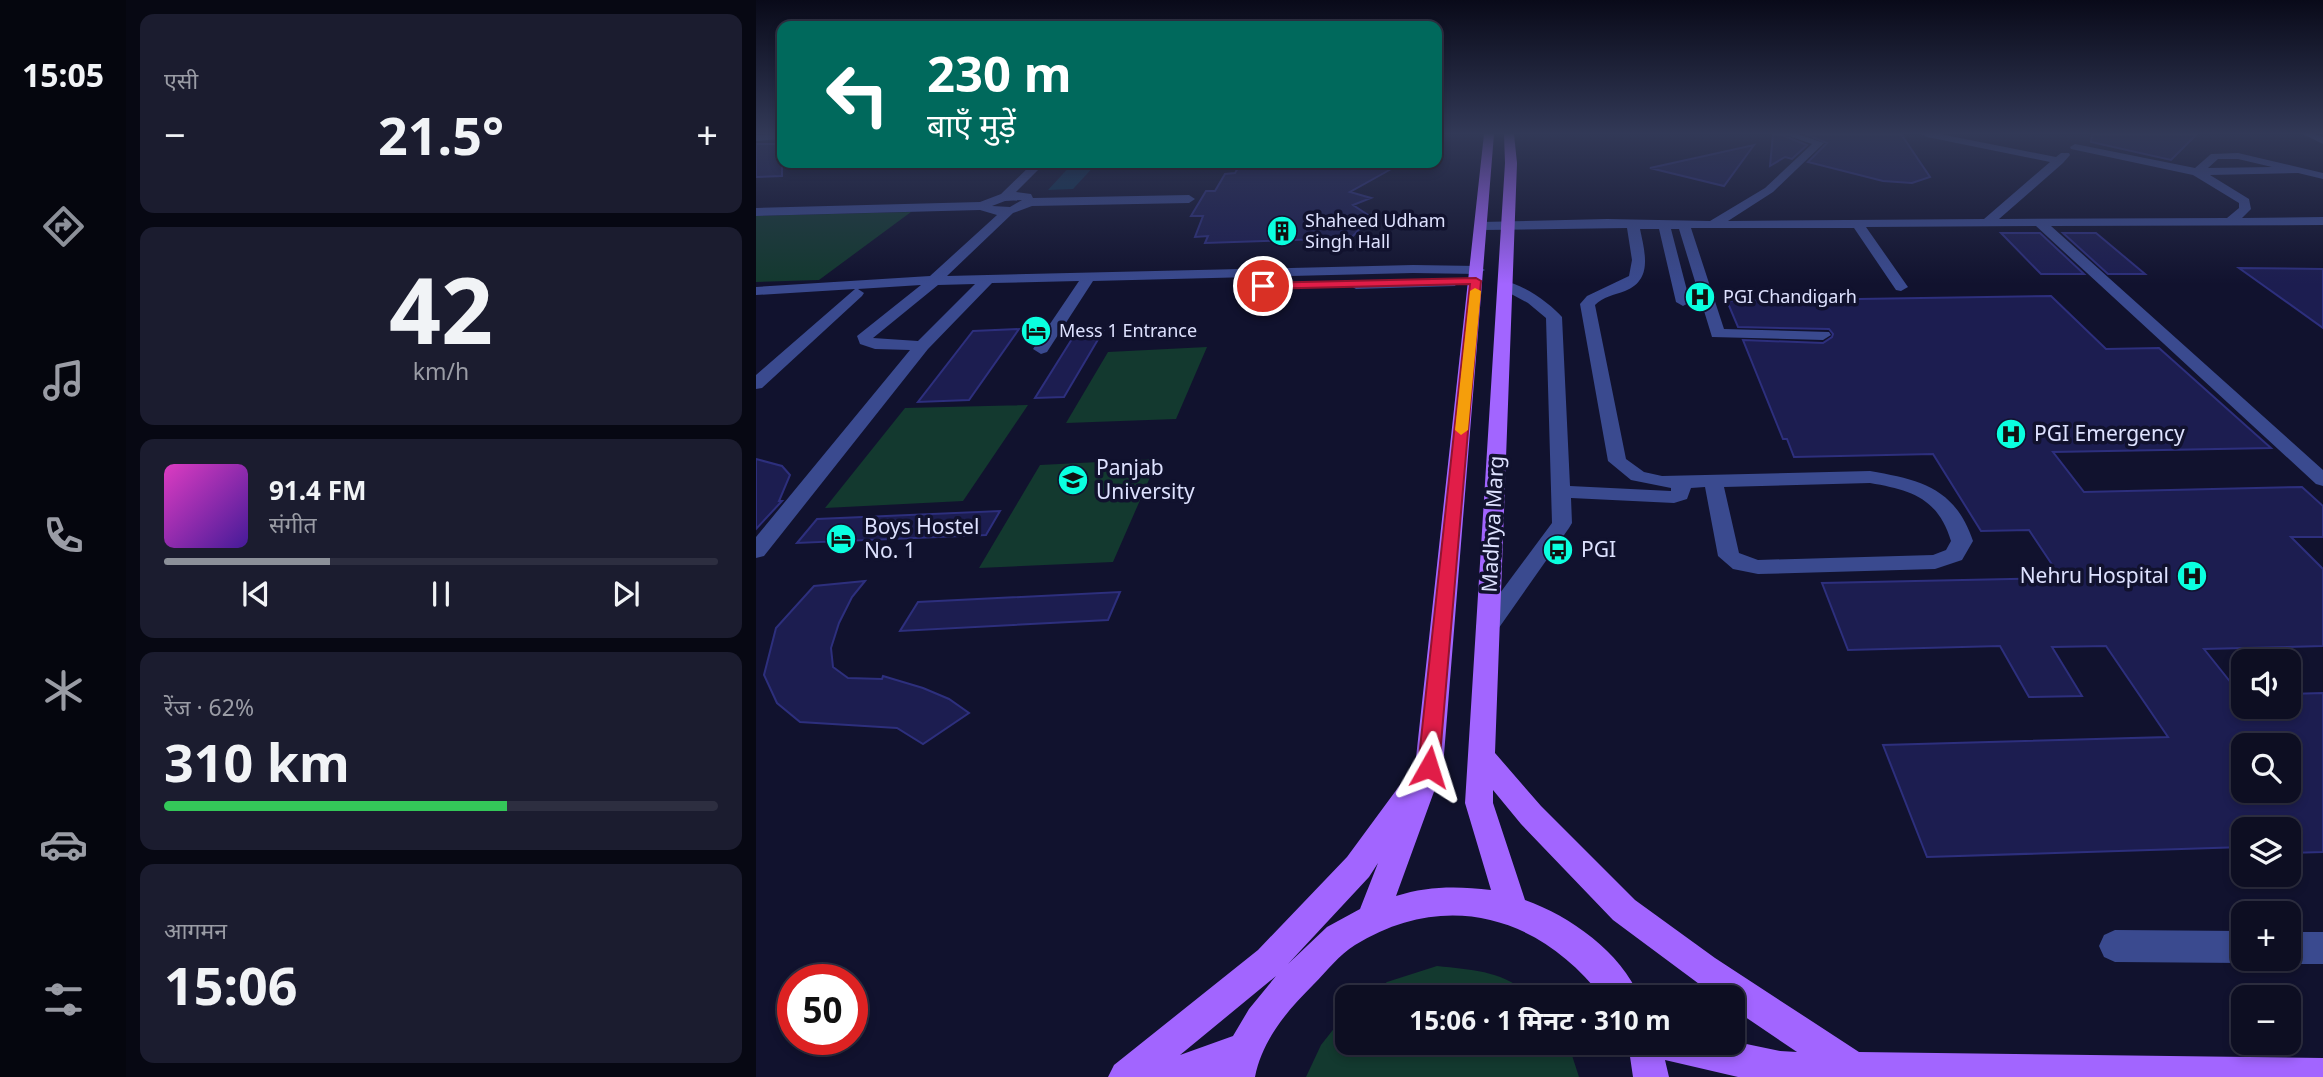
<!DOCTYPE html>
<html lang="hi">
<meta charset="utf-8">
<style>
body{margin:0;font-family:"Noto Sans","Noto Sans Devanagari",sans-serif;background:#1b1c2f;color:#f1f3f6;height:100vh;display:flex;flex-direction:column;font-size:26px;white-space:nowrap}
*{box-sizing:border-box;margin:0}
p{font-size:23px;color:#9a9ca5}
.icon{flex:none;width:38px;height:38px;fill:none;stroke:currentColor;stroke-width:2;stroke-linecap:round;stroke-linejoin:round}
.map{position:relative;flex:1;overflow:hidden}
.panel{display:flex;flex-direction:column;gap:14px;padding:14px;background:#070813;width:630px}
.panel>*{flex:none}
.top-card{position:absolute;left:21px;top:21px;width:665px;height:147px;border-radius:14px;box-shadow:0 4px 10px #0003,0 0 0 2px #2d2e40;background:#00695c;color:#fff;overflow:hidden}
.tools{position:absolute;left:1475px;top:649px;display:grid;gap:14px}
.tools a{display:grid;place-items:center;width:70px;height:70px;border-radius:14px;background:#0d0e22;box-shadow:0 4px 10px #0003,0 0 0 2px #2d2e40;font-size:35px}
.speed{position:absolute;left:21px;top:964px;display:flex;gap:14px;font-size:35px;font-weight:700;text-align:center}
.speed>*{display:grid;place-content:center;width:91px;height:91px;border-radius:50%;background:#0d0e22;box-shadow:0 4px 10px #0003,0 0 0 2px #2d2e40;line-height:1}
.speed .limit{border:10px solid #d22;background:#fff;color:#111}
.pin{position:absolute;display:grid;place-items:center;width:60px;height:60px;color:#fff;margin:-30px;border:4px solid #fff;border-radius:50%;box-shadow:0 2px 7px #0007}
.me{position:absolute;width:77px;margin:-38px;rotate:6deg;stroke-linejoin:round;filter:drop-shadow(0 0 5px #0008)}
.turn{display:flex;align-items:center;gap:24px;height:147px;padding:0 35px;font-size:32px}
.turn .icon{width:91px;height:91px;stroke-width:2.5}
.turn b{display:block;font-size:49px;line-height:60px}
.big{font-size:52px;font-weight:700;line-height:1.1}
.panel .tile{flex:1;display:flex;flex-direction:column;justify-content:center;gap:10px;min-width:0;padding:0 24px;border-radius:14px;background:#1b1c2f}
.panel .dial{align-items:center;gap:0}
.dial b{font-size:91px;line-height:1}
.song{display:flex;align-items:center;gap:21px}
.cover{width:84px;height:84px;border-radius:10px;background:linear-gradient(135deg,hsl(310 70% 55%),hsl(260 70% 35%))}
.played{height:7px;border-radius:4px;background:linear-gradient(90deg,#8c9099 30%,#2d2e40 30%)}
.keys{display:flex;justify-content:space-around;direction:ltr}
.heat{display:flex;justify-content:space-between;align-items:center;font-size:38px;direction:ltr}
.charge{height:10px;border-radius:5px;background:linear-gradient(90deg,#34c759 62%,#2d2e40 0)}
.trip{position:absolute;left:579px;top:985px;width:410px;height:70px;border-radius:14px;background:#0d0e22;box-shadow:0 4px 10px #0003,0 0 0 2px #2d2e40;font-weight:700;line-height:70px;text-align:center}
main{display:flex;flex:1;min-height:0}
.dock{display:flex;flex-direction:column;width:126px;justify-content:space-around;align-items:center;background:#05060e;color:#9a9ca5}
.dock .icon{width:49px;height:49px}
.dock .active{color:#8c9099}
.dock b{font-size:32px;color:#f1f3f6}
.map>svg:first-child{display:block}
</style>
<main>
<nav class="dock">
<b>15:05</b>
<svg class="icon active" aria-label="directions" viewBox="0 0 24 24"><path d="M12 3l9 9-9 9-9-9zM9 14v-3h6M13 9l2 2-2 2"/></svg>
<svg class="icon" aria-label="music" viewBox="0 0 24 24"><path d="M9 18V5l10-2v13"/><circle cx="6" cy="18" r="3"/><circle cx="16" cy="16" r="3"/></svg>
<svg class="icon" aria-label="phone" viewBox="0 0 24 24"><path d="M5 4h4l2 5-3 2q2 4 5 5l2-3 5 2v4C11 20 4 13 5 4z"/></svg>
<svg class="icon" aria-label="climate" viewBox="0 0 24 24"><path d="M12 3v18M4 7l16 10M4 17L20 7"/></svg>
<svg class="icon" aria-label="car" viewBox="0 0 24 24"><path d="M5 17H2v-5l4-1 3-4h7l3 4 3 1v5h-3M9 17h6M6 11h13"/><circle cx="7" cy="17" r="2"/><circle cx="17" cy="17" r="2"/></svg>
<svg class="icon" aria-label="filters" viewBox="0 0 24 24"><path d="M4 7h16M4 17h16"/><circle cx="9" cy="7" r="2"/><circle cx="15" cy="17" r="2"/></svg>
</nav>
<section class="panel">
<div class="tile"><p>एसी</p>
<div class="heat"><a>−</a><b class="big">21.5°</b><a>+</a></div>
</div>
<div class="tile dial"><b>42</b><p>km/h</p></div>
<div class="tile">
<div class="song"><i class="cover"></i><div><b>91.4 FM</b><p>संगीत</p></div></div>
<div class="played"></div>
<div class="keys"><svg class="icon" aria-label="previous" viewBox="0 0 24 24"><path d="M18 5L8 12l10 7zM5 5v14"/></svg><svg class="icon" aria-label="pause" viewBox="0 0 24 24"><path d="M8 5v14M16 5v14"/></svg><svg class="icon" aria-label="next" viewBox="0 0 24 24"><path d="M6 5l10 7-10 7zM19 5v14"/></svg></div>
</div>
<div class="tile"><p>रेंज · 62%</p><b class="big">310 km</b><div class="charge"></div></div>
<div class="tile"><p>आगमन</p><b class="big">15:06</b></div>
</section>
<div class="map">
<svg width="1567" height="1077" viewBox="0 0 1567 1077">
<rect width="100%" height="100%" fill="#11122e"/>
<path fill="#13392f" d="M155,212L63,280L0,282V216Z
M451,347L420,419L310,423L352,352Z
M272,405L207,501L69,508L149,408Z
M402,459L357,562L223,568L284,465Z
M681,966C719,970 747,971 777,997H610L631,982Z
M591,1012L592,1043H812L823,1077H550L565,1045Z"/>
<path fill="#09334f" d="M317,163H341L317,189L292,190Z"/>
<path fill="#1c1d50" stroke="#2d2f7d" stroke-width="2" fill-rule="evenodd" d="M1017,134H1024L1051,145L1036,159L1029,157L1014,166Z
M1049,134H1145L1174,177L1156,183L1127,181L1052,162L1071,143Z
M1336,134H1441L1415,160L1335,142Z
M0,144H26V176L0,177Z
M998,145L968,186L894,168Z
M646,163L594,192L615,198L597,205L615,217L595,238L449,243L452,236L439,237L447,216H435L450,191H459L469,174L479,173L482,168Z
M1245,233H1284L1328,274H1285Z
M1307,233H1340L1389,274H1352Z
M1483,268L1567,269V328Z
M1295,296L1350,349L1403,348L1515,448L1297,452L1328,492L1546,487L1567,506V537H1535L1567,569V646L1448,649L1488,699V707H1533V694L1567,693V852L1533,853V830H1488V847L1171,857L1127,745L1412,737L1350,646L1296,647L1326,696L1273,697L1244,646L1092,650L1066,583L1305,578L1273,530L1225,531L1177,454L1038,457L1031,439H1027L987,340L1067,343L1076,337L1077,334L1073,329L982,327L971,301ZM1488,746H1533V791H1488Z
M263,329L213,400L162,402L217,331Z
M321,331H347L308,397L279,398Z
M0,459L26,466L34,475L23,501H26L0,529Z
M244,511L230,535L41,543L61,519Z
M109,581L96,597L83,623L75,648L77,667L92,678L126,679L127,676L167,688L193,699L213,713L167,744L141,728L44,722L21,703L8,675L20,628L58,586Z
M364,592L352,620L144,631L162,602Z"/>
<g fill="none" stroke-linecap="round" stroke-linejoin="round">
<path fill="#3a4a8f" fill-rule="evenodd" d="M26,134V139L0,141V135Z
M1027,134H1042L1068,143L1017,192L972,221L1228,219L1294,162L1171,137L1166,134H1184L1300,157L1305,153H1313L1314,155L1307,163L1243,219L1471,218L1483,208V203L1437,175L1315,149L1314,147L1319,144L1439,168L1455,154L1482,153L1567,173V179L1542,173L1454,175L1493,199L1495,209L1486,218L1567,217V225L1295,226L1567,470V486L1560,484L1280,226L1110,227L1152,287L1145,291L1140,290L1098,228H935L968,329L1073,332L1075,335L1067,340L956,337L923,229H915L934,302L927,306L920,302L903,229H884C889,253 897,280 869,291C858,295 847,297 839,305L870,459L888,472L906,476L1114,471C1165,480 1199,488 1217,541L1206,560L1179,569L1002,574L977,569L962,556L949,487L935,488L931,499L918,503L815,498L816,523L813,528L740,632L732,634L724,632L720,626L724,620L796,523L790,318L772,303L744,288V282C761,279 795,304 806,317L814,486L915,491V488L875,480L852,461L824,304L831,296L873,276L876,260L871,228L725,230L719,226L725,222L851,219L954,221L1009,188L1056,144ZM1462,159H1482L1516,167L1452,168ZM1114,483C1155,490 1182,498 1195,541L1190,550L1177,555L1002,560L983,553L968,487Z
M1547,134H1559L1567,137V144Z
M277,163H289L260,192L275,194L277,198L433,195L439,199L433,203L276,206L257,213L191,276L657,265L722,266L729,270L722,274L657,273L337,281L291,352L285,354L277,349L323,281L236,283L172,349L8,556L0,558V537L154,350L119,349L104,344L101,336L165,285L102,289L108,293L106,296L6,388L0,389V375L99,289L0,295V287L174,276L241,215L224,210L0,216V208L224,202L245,194ZM266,200L254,207L236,206L249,201ZM219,284L162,341L117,338L182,285Z
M694,279L701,283L699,286L600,289L593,285L600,281Z
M1359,930L1488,931V959H1497L1488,963L1359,962L1348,957L1343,946L1348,935Z
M1533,932H1567V964H1533L1522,959H1533Z"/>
<path fill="#a265ff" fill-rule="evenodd" d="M728,134H738L687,767L640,896C672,886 701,886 735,890L709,803L749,163L748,134H758L761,163L739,753L785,806L879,900L959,958L1103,1052L1567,1058V1077H982L909,1060L913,1077H877L872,1043H976V1041L1024,1051L1041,1052L976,1008V998H962L857,920L765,824L737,790V803L769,900C814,916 865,952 884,998H847C784,916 690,889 599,945C583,955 571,971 557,985C531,1011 506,1040 499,1077H352L358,1065L502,950L591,857L644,785L654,781L659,767ZM622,863L604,909L571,927L532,964L613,877ZM520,976L493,1009L477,1036L424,1055Z"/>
</g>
<linearGradient id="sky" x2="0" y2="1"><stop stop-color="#090a19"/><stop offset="0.47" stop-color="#323957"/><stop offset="1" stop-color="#323957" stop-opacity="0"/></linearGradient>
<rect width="1567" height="284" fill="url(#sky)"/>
<path fill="#e11d48" stroke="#92132f" stroke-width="2" d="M720,278L725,281L683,767L680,773L673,775L665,773L662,767L714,284L507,289L502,286L507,283Z"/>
<path fill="#f59e0b" d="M719,288L725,291L712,430L705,435L699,430L714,291Z"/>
<defs>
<g id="building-disc" transform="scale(1.575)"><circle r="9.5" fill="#0affdf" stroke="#11122e"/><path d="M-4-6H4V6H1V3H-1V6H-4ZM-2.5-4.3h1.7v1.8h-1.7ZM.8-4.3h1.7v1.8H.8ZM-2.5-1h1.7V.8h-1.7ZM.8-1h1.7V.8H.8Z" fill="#111"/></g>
<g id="hospital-disc" transform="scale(1.575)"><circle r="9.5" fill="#0affdf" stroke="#11122e"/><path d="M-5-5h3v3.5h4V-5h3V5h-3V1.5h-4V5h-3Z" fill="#111"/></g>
<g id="hotel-disc" transform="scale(1.575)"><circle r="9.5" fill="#0affdf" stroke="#11122e"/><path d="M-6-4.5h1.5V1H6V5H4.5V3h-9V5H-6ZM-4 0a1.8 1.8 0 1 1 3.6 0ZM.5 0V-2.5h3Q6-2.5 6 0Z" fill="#111"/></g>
<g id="university-disc" transform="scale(1.575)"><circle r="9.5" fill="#0affdf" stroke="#11122e"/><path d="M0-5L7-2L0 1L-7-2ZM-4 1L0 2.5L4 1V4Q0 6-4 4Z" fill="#111"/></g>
<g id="bus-disc" transform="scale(1.575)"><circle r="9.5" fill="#0affdf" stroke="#11122e"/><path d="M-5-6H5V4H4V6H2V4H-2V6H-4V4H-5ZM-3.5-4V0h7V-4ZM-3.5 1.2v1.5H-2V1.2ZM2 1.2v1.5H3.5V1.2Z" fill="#111"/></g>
</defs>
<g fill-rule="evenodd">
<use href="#building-disc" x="526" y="231"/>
<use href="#hospital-disc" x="944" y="297"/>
<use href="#hotel-disc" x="280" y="331"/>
<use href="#hospital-disc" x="1255" y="434"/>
<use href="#university-disc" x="317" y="480"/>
<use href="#hotel-disc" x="85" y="539"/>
<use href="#bus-disc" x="802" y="550"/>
<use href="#hospital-disc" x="1436" y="576"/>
</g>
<g text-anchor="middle" stroke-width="7" stroke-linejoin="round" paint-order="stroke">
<g font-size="18" fill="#dee2ff" stroke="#11122e" text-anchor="start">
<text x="549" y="227">Shaheed Udham<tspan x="549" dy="21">Singh Hall</tspan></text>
<text x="967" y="303">PGI Chandigarh</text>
<text x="303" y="337">Mess 1 Entrance</text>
</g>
<g font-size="21" fill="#dee2ff" stroke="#11122e" text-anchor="start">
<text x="1278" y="441">PGI Emergency</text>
<text x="340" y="475">Panjab<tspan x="340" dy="24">University</tspan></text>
<text x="108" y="534">Boys Hostel<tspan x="108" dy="24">No. 1</tspan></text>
<text x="825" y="557">PGI</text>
<text x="1413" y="583" text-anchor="end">Nehru Hospital</text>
</g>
<g font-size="21" fill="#dee2ff" stroke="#11122e">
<text transform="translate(737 524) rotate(-87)" y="7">Madhya Marg</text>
</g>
</g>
</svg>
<div class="tools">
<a><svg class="icon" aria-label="sound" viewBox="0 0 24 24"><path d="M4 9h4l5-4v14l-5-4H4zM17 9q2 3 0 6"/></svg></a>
<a><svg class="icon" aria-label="search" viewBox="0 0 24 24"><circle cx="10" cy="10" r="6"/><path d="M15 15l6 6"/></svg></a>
<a><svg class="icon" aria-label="layers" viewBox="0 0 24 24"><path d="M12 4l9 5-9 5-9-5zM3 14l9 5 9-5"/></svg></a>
<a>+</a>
<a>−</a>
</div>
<div class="speed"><div class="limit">50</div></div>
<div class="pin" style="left:507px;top:286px;background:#d93025"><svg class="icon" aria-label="arrive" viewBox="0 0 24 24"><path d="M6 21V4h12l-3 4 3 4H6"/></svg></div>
<svg class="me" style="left:673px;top:767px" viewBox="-20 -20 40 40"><path d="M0-17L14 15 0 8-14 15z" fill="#e11d48" stroke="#fff" stroke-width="4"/></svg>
<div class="trip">15:06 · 1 मिनट · 310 m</div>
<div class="top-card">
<div class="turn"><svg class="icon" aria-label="left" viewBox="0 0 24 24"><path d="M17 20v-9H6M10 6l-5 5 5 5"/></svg><div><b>230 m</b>बाएँ मुड़ें</div></div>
</div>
</div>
</main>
